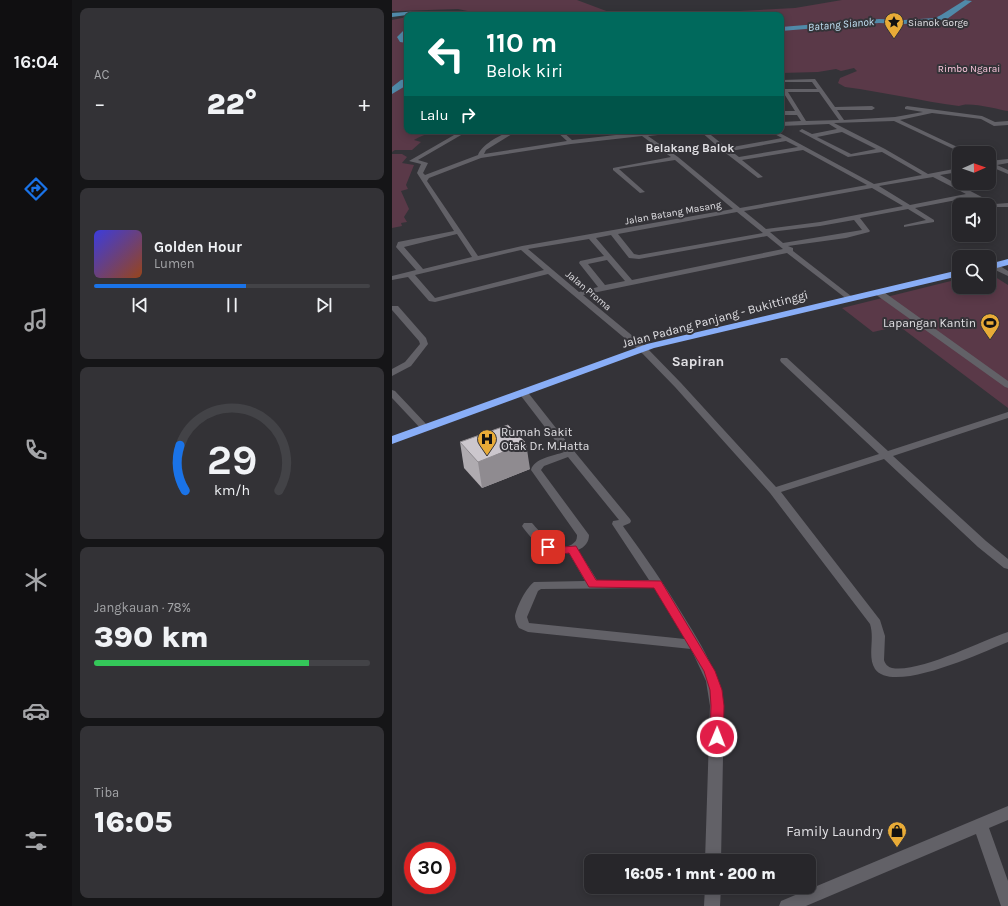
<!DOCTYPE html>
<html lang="id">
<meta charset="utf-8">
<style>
body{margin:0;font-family:Karla,sans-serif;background:#333236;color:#f1f3f6;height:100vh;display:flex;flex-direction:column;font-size:15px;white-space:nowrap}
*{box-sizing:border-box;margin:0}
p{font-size:13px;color:#a4a5a8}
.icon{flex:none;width:22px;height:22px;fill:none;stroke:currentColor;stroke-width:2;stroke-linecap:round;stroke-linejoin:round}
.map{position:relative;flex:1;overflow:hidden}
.panel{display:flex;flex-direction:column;gap:8px;padding:8px;background:#151517;width:320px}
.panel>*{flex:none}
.guide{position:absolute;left:12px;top:12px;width:380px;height:122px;border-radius:8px;box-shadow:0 2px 10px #0003,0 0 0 1px #434347;background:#00695c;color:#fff;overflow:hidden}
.needle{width:26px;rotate:88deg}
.buttons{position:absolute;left:560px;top:146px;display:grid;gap:8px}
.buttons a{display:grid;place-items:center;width:44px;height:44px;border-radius:8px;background:#27262a;box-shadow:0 2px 10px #0003,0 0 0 1px #434347;font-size:20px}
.speed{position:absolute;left:12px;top:842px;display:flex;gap:8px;font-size:20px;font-weight:700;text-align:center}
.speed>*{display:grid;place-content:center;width:52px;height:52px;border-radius:50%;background:#27262a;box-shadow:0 2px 10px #0003,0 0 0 1px #434347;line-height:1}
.speed .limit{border:6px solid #d22;background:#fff;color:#111}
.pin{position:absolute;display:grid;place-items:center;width:34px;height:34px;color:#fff;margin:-17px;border-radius:8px;box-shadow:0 2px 6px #0006}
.me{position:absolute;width:44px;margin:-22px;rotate:1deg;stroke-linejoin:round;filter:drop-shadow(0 0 3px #0008)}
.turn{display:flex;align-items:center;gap:14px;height:84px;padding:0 16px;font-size:18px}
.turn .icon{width:52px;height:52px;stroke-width:2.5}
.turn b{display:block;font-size:28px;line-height:34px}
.then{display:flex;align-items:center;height:38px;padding:0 16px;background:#0003;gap:8px;font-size:15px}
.big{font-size:30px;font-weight:800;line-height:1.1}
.panel .tile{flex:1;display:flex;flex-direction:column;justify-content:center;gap:6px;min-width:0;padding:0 14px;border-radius:8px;background:#333236}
.panel .dial{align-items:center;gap:0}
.dial svg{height:104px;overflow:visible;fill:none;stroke:#434347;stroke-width:7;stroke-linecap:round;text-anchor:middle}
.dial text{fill:#f1f3f6;stroke:none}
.song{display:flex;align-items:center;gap:12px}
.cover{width:48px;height:48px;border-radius:6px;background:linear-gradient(135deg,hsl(240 70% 55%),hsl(20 70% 35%))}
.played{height:4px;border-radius:2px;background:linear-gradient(90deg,#1a73e8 55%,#434347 55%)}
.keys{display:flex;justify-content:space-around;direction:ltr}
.heat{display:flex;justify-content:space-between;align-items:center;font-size:22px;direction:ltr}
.charge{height:6px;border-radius:3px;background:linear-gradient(90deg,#34c759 78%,#434347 0)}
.trip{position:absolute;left:192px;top:854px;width:232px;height:40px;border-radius:8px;background:#27262a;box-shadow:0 2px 10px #0003,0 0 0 1px #434347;font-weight:800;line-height:40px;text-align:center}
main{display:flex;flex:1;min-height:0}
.tabs{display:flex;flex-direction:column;width:72px;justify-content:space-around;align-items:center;background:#100f11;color:#a4a5a8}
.tabs .icon{width:28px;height:28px}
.tabs .on{color:#1a73e8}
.tabs b{font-size:18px;color:#f1f3f6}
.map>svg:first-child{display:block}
</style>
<main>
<nav class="tabs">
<b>16:04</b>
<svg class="icon on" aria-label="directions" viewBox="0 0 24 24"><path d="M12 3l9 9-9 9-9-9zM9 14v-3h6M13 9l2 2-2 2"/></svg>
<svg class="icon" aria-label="music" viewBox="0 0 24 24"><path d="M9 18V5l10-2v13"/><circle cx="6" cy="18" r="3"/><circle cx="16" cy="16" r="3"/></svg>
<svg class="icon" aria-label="phone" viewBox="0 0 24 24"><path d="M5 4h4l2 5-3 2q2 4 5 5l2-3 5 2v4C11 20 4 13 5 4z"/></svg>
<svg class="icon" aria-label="climate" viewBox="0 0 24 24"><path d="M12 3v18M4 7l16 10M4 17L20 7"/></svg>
<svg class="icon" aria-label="car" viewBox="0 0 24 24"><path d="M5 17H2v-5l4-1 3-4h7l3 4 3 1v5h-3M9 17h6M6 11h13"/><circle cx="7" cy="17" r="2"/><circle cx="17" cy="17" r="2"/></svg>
<svg class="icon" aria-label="filters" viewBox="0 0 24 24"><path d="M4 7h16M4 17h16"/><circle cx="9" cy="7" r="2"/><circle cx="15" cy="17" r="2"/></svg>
</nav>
<section class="panel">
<div class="tile"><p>AC</p>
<div class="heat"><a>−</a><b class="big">22°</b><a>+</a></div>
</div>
<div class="tile">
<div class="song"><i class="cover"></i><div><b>Golden Hour</b><p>Lumen</p></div></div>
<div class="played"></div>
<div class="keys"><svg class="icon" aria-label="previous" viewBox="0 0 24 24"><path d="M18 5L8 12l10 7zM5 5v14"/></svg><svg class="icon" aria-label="pause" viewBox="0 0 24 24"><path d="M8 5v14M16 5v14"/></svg><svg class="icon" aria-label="next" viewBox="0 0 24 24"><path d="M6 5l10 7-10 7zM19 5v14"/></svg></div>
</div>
<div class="tile dial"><svg viewBox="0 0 100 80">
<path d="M14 69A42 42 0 1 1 86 69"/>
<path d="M14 69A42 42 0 0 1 10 34" stroke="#1a73e8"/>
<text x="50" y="56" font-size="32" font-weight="700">29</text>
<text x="50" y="72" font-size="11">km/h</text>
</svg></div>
<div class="tile"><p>Jangkauan · 78%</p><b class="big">390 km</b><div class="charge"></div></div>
<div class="tile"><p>Tiba</p><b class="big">16:05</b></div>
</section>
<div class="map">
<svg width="616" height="906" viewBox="0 0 616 906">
<rect width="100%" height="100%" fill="#343338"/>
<path fill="#5a3948" d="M0,0H185L225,15H76L85,13L66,9L7,11H0Z
M450,0H616V111C605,109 576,101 567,106C529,101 492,92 453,87L446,83L448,78L465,71L462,68L449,71L444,69L426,72L389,73V15H270L403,8Z
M15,17V131H40C34,135 28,136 22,140L29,142L20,150H3L0,152V20Z
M0,154H10L15,157L10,163L22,165L14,185L16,189L9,191L17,209L12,217L15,222L9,223L10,226L0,228Z
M597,273L616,285V408L507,326L481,332L450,308L567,279V287H597Z"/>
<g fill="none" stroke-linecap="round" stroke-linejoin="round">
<path fill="#508aa9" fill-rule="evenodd" d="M573,0L580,1L555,19L544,22L512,24L487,23L389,31V27L487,19L512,20L543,18L549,15Z
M27,11L55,13L59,15H15L0,17V13Z
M12,30H15V36L13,37L15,39V43L8,42L5,37Z
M15,79V85L0,94V87L9,80Z"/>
<path fill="#626167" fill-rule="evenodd" d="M423,79L443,107L480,106L483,108L480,110H445L452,120L503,117L531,112L513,109V107L515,106L590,116L603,122L616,121V125L602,126L589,119L540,113L508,120L578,153H570L502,121L442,123L493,149L536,174L567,168V172L548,175L603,204L616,203V207H600L580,197L523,208L542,220V222L512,227V225L534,220L516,209L468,218L478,231L477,232L454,238L396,246L401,248V251L459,296L460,298L456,300L395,253L191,295L254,347L289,383L384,487L487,454L389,362L388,360L389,358H395L496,451L616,412V418L501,456L594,541L616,559V569L612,568L586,547L492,459L389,492L488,620L493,636L492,660C493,664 496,667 500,668C528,673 588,641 616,632V642C593,651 501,695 483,669C475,657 483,639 478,624L378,493L283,387L248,351L156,274L43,302L37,301L16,277L0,280V276L24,270L4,247L6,242L62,231L25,173L29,164L17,161L69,131H76L26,160L36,163L31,173L33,175L86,155C90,144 113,131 125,131L94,150L92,154L175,141L164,131H170L180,140L250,132L289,131L286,133L256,136L286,157L348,208L475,185L411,150L350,160L371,177L366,178L331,151L308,131H314L335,148L390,138L377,131H384L482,184L530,175L490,152L456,157L407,131L410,129L420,134L445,129L437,124L389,126V122L409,121L405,115H389V111H403L391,92L389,93V89H425L420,82H389V80ZM396,92H427L447,120L414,121ZM450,132L484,149L459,154L425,137ZM250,136L279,157L221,168V170L248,193L253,192L227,169L283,160L341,209L130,246L86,256L35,181L37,178L89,158L179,144ZM394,141L406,147L347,157L339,151ZM541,177L574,194L518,205L487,186ZM480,188L511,206L428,222L374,229L352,211ZM345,212L371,233L247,255L242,254L226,234ZM462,220L470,230L391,243L378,232L428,226ZM65,234L80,257L31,269L12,247ZM219,235L237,258L247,259L375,236L391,249L240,280L204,238ZM197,239L212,256L188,261L187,263L206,287L187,292L136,249ZM129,250L152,270L43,298L23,275ZM215,260L233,281L213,285L196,264Z
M616,159V163L605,165L616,170V174L597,166V161Z
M599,264H605L616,271V276L599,268Z
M483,290H489L616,381V388L613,387L483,294Z
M0,306H6L34,338L36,344L19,366L0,376V369L13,362L28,344L27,341L0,310Z
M131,389L134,390L182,451L238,519L239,521L238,523L231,526L233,529C253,556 272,584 289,612C308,643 326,670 332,706L329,861H313L318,706L314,681L299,649L136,632L127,628C125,625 123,620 123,616C125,606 134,588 142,582L193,581L177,553C157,557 141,542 130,526L132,523H140C150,534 162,552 179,545C183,542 185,541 185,535L139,470C142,458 162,456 172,452L126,392ZM176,457L227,520L221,521L220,524L257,580H205L186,550C193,547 197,542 197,535L149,470L152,466ZM262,588L293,639L137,623L135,617L146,591L149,589Z
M0,390L3,391L36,426L38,428L36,430H30L0,398Z
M616,806V820L597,828L616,881V906H609L584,834L414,906H387L389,901Z
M313,887H329L328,906H312Z"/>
<path fill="#89aef7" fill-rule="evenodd" d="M616,259V265L597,270V264Z
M567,270V276L262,348L0,444V436L255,344Z"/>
</g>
<path fill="#afabb0" d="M68,442L138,469L90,488L72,468Z"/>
<path fill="#8f8b90" d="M134,443L138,469L90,488L86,462Z"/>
<path fill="#ccc7cd" stroke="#8f8b90" d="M116,425L134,443L86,462L68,442Z"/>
<path fill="#e11d48" stroke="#92132f" d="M156,543L170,547L184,546L204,580L269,581L323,671L330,690L332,706L331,737L329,741L325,742L320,741L318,737L319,706L318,690L312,671L262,588L197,587L177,553L170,554L152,549L151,547L152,544Z"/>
<defs>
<g id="sight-pin" transform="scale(1)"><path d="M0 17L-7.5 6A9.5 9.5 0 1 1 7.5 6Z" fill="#e8ab37" stroke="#343338"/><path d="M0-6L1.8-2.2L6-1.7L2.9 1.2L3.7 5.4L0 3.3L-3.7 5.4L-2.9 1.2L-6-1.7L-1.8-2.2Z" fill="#111"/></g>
<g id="stadium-pin" transform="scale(1)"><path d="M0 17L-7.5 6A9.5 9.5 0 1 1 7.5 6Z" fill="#e8ab37" stroke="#343338"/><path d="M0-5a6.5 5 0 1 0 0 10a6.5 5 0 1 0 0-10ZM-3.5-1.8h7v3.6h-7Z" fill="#111"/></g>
<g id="hospital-pin" transform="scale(1)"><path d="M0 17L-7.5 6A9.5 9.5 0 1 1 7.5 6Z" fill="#e8ab37" stroke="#343338"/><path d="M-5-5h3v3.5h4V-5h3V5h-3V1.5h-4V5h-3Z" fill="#111"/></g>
<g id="shop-pin" transform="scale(1)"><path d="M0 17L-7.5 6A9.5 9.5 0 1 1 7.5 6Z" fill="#e8ab37" stroke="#343338"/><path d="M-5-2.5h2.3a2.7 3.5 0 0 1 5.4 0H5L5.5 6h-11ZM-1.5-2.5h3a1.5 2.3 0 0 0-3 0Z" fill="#111"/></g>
</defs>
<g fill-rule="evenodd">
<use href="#sight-pin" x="502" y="22"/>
<use href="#stadium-pin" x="598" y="323"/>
<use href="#hospital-pin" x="95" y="439"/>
<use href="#shop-pin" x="505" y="831"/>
</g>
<g text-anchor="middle" stroke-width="4" stroke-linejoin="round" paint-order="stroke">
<g font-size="10" fill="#e1e0e4" stroke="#343338" text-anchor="start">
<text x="516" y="26">Sianok Gorge</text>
</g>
<g font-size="10" fill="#fbc8dd" stroke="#343338">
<text x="577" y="72">Rimbo Ngarai</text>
</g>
<g font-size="10" fill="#e1e0e4" stroke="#343338">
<text transform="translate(281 212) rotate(-10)" y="4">Jalan Batang Masang</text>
<text transform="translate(197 290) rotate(40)" y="4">Jalan Proma</text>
</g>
<g font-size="11" font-style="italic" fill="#c1e1f4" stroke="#343338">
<text transform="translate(449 24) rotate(-5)" y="4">Batang Sianok</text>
</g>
<g font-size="12" font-weight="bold" fill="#e1e0e4" stroke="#343338">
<text x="298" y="152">Belakang Balok</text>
</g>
<g font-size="12" fill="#e1e0e4" stroke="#343338">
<text transform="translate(323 319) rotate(-15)" y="4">Jalan Padang Panjang - Bukittinggi</text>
</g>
<g font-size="12" fill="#e1e0e4" stroke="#343338" text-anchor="end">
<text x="584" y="327">Lapangan Kantin</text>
<text x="109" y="436" text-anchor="start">Rumah Sakit<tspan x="109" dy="14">Otak Dr. M.Hatta</tspan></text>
</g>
<g font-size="14" font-weight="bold" fill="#e1e0e4" stroke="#343338">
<text x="306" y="366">Sapiran</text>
</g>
<g font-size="14" fill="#e1e0e4" stroke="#343338" text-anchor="end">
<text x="491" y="836">Family Laundry</text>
</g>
</g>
</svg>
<div class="buttons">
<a><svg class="needle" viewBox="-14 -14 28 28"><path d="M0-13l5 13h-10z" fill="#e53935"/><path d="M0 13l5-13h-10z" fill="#a4a5a8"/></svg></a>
<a><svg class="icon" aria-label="sound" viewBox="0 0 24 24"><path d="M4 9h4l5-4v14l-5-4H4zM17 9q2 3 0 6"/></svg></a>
<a><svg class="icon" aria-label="search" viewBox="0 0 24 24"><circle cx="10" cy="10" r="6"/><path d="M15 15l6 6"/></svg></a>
</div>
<div class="speed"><div class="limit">30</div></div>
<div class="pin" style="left:156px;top:547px;background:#d93025"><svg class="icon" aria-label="arrive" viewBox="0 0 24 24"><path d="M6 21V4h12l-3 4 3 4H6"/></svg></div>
<svg class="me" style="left:325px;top:737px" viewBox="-20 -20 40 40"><circle r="17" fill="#e11d48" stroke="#fff" stroke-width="3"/><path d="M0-11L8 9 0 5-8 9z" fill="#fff"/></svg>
<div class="trip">16:05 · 1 mnt · 200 m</div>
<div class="guide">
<div class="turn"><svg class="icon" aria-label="left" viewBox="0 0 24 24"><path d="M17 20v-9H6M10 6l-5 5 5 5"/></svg><div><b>110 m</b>Belok kiri</div></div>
<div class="then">Lalu<svg class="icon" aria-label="right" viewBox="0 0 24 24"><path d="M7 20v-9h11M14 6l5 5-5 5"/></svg></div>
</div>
</div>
</main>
